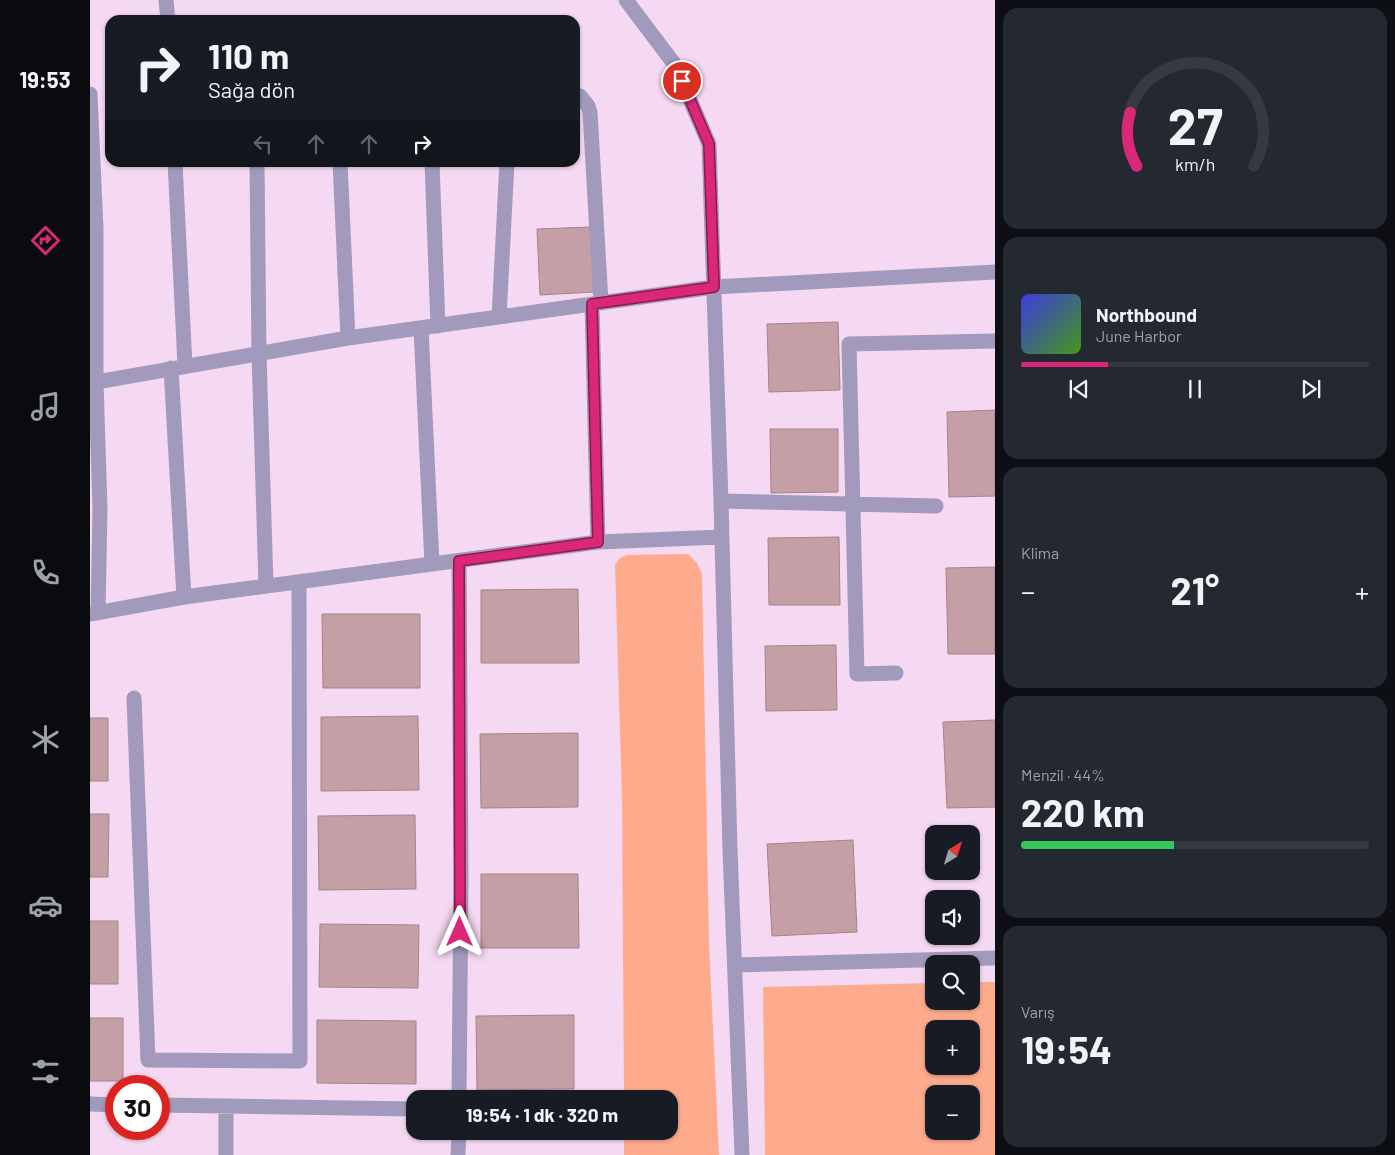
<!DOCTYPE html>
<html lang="tr">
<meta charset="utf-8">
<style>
body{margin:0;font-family:Barlow,sans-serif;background:#242831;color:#f1f3f6;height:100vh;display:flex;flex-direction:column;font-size:19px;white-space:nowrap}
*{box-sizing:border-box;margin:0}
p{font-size:16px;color:#9ea1a6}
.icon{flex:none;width:28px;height:28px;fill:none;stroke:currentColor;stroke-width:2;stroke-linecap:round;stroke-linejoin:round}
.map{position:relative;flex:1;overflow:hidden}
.panel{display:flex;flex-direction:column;gap:8px;padding:8px;background:#0d0f14;width:400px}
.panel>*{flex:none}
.banner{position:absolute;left:15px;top:15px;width:475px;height:152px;border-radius:15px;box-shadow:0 1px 4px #0004;background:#171b24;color:#f1f3f6;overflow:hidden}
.needle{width:32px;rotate:38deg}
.controls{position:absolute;left:835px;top:825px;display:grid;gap:10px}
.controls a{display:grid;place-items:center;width:55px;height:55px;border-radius:10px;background:#171b24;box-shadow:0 1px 4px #0004;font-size:25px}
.speed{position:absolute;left:15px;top:1075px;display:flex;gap:10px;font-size:25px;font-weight:700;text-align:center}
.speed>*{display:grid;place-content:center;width:65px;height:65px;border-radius:50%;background:#171b24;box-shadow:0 1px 4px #0004;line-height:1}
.speed .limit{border:8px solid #d22;background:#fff;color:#111}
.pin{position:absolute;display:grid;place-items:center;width:42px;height:42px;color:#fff;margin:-21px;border:2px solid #fff;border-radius:50%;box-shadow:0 1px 5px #0007}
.me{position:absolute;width:55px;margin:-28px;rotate:0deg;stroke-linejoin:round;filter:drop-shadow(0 0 4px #0008)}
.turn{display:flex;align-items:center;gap:18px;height:105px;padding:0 20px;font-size:22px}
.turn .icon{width:65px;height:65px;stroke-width:2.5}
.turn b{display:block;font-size:35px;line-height:42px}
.lanes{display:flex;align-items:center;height:48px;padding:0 20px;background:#0003;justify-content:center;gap:25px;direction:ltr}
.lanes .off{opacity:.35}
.big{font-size:38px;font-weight:700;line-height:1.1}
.panel .card{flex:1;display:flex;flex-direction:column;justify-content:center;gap:8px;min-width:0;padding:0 18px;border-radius:15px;background:#242831}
.panel .dial{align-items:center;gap:0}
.dial svg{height:130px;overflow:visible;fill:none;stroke:#363941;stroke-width:7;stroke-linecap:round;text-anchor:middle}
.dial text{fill:#f1f3f6;stroke:none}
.song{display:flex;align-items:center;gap:15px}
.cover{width:60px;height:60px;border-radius:8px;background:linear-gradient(135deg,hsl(240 70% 55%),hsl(100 70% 35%))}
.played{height:5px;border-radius:2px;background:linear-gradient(90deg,#db2777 25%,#363941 25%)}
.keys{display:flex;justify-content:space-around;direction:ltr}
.heat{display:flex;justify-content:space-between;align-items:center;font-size:28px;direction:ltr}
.charge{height:8px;border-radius:4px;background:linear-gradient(90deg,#34c759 44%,#363941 0)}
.trip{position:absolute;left:316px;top:1090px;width:272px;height:50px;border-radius:15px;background:#171b24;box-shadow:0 1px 4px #0004;font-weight:700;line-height:50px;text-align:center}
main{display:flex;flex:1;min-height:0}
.tabs{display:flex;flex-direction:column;width:90px;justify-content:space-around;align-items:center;background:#090b0e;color:#9ea1a6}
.tabs .icon{width:35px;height:35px}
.tabs .on{color:#db2777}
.tabs b{font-size:22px;color:#f1f3f6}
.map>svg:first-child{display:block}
</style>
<main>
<nav class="tabs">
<b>19:53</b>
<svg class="icon on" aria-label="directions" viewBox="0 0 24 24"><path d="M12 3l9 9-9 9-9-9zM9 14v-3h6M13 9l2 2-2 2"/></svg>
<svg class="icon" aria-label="music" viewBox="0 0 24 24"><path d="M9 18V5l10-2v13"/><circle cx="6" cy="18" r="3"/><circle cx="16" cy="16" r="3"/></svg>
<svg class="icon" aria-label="phone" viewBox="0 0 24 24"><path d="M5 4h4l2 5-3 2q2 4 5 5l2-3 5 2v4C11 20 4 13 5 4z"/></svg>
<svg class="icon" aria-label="climate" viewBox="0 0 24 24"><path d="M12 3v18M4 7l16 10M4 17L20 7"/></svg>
<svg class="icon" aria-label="car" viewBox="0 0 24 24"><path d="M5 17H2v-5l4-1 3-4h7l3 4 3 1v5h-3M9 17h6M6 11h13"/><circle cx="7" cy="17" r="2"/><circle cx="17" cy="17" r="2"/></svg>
<svg class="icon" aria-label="filters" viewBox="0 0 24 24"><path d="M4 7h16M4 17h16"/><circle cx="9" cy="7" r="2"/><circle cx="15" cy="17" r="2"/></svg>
</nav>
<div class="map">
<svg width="905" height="1155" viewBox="0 0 905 1155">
<rect width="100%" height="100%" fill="#f5d8f1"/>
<path fill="#feab8d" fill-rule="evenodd" d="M598,554L607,563L612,574L619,944L629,1155H534V1131H580V1099H534L532,799L525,565L530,558L537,555Z
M881,982H905V1155H675L673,987L844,983V1001H881ZM844,1029H881V1066H844ZM844,1094H881V1131H844Z"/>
<path fill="#c49fa6" stroke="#a6838a" d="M500,227L504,292L450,295L447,229Z
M748,322L750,390L679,392L677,324Z
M905,410V496L859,497L857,412Z
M680,429H748V492L681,493Z
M749,537L750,605H679L678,538Z
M905,567V654H858L856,568Z
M488,589L489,663H391V590Z
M232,614H330V688H233Z
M746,645L747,710L676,711L675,646Z
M328,716L329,790L231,791V717Z
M0,718H18V781H0Z
M905,720V807L857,808L853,722Z
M488,733V807L391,808L390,734Z
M0,814H19L18,877H0Z
M325,815L326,889L229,890L228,816Z
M763,840L767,932L682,936L677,844Z
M391,874H488L489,948H391Z
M0,921H28V984H0Z
M230,924L329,925L328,988L229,987Z
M484,1015V1089L387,1090L386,1016Z
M0,1018H33V1081H0Z
M227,1020L326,1021V1084L227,1083Z"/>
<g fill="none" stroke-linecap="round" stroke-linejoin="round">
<path stroke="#a29abc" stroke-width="15" d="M76,0L78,20
M536,0L585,65L619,144L631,501L640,850L652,1155
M0,94L6,229V382L10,509L8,613
M485,97L490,96L498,106L500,112L511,303
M85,162L95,366
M167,162L169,354L176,586
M250,162L258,338
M342,162L348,326
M502,304L508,542
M409,317L417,162
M331,328L342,564
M81,368L94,597
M0,383L258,338L624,287L905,272
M631,501L846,506
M369,561L371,876L369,1099
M0,614L94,597L508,542L631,537
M806,673L767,674L759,344L905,341
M44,698L58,1060L210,1061L209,582
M645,965L905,958
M0,1104L26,1105
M69,1105L325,1109
M136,1106V1155
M368,1155L369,1131"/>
</g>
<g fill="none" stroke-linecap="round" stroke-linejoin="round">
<g stroke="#8e194d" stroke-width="12">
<path id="route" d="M370,932L369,561L508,542L502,304L624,287L619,144L592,81"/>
</g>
<use href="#route" stroke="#db2777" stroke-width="9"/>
</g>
</svg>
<div class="controls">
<a><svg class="needle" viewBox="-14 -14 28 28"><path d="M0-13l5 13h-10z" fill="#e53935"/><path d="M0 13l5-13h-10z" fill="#9ea1a6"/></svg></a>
<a><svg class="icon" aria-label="sound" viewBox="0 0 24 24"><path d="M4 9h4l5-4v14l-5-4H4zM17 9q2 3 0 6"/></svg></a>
<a><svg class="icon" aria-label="search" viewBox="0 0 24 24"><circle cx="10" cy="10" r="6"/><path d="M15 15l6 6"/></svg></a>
<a>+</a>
<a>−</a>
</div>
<div class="speed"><div class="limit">30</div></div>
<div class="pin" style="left:592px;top:81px;background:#d93025"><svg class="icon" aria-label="arrive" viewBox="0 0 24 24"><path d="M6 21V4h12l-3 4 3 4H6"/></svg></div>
<svg class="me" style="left:370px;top:932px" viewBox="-20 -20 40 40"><path d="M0-17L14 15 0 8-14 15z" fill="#db2777" stroke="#fff" stroke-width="4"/></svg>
<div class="trip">19:54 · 1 dk · 320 m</div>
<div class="banner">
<div class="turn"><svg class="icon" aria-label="right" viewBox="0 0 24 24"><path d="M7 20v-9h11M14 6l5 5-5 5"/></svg><div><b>110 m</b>Sağa dön</div></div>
<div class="lanes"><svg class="icon off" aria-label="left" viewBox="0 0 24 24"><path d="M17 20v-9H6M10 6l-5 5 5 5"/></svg><svg class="icon off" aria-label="ahead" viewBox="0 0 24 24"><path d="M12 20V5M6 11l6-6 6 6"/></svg><svg class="icon off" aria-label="ahead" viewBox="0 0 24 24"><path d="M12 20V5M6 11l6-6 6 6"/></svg><svg class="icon" aria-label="right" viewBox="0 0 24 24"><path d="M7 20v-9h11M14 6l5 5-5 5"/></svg></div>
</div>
</div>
<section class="panel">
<div class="card dial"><svg viewBox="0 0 100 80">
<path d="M14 69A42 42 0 1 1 86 69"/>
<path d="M14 69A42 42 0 0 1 10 36" stroke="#db2777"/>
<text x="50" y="56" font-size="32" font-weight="700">27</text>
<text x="50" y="72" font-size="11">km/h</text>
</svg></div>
<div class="card">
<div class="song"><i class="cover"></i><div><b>Northbound</b><p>June Harbor</p></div></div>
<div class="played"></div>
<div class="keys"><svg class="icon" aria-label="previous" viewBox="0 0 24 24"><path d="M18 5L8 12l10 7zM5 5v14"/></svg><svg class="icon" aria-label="pause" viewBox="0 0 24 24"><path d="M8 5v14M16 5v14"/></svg><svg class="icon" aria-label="next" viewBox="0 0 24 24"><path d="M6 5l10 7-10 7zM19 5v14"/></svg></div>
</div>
<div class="card"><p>Klima</p>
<div class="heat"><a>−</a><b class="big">21°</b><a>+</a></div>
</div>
<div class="card"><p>Menzil · 44%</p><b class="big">220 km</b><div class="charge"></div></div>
<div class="card"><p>Varış</p><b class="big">19:54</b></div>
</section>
</main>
